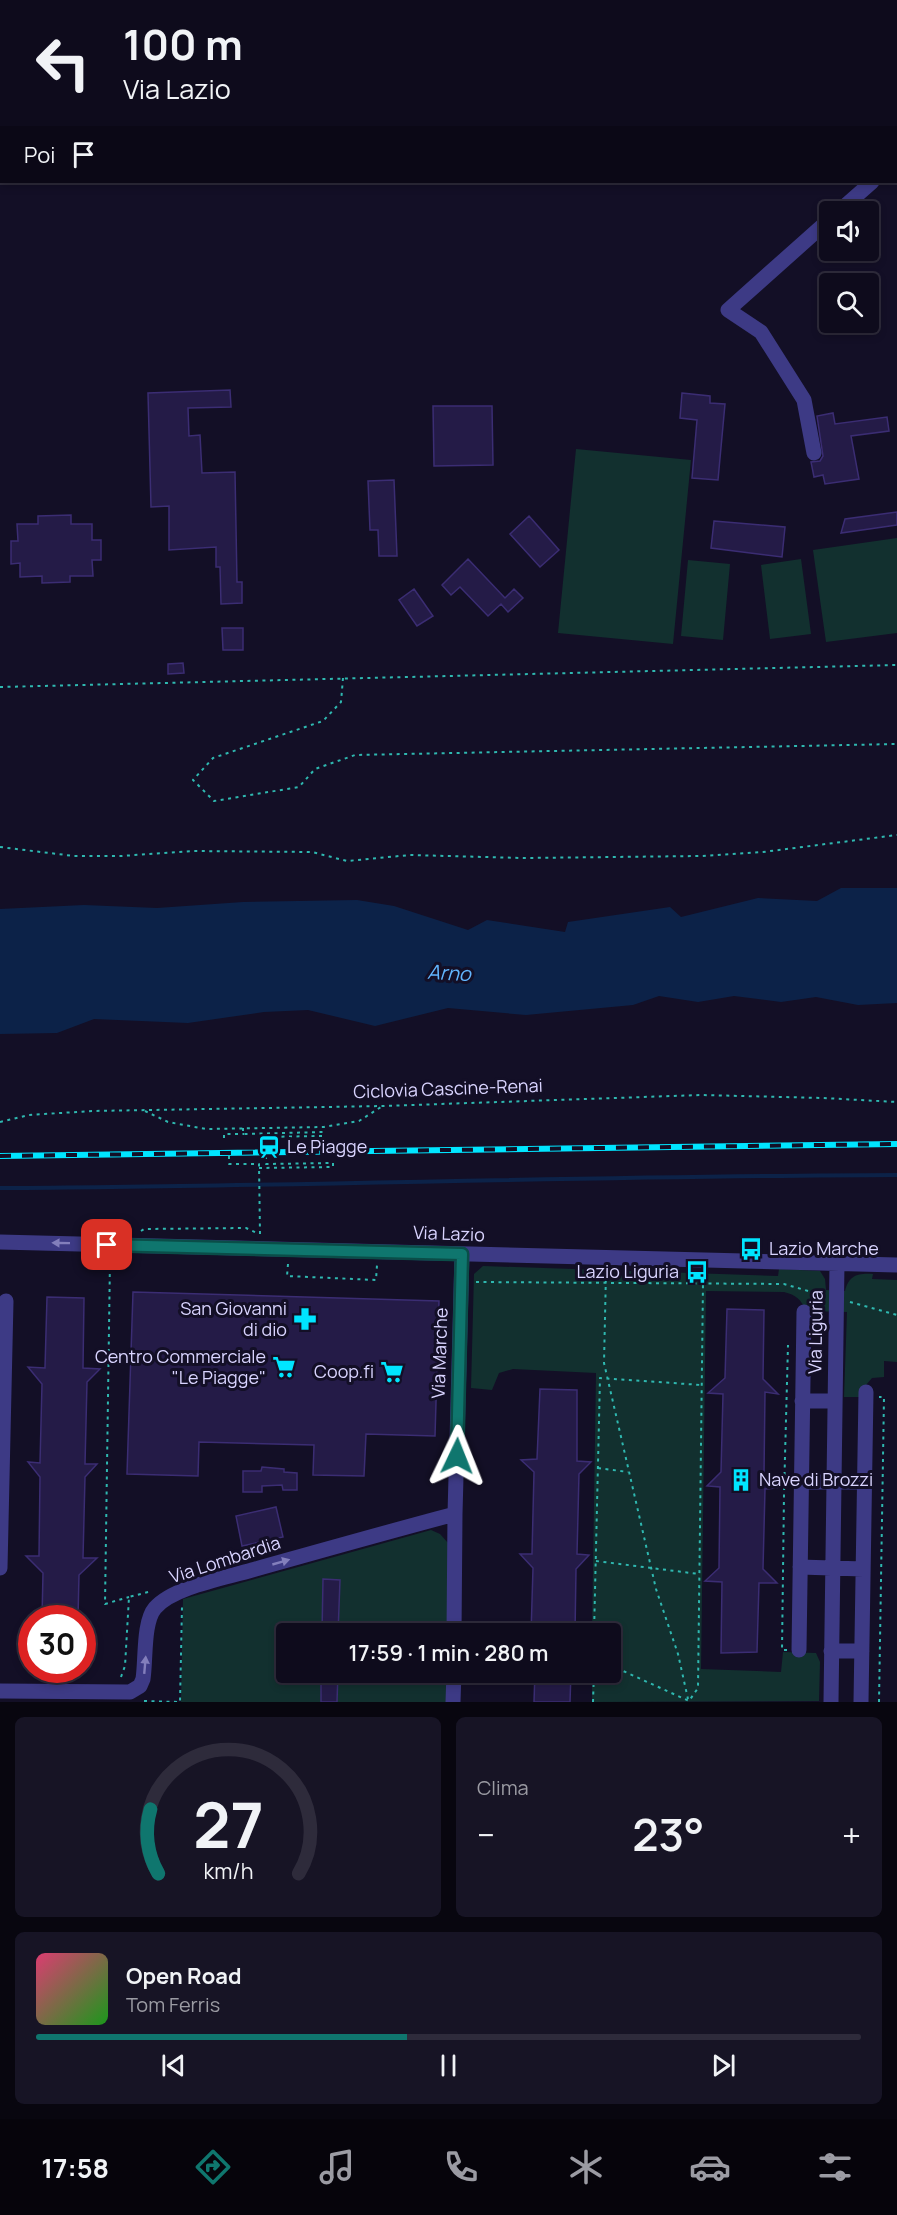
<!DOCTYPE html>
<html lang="it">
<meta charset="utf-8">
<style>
body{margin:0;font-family:Manrope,sans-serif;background:#171425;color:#f1f3f6;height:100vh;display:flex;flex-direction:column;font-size:22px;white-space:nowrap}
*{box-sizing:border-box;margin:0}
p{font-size:20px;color:#9b9ba3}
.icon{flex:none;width:33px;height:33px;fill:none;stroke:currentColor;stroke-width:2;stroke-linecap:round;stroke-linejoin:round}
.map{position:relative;height:1702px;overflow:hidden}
.sheet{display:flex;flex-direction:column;gap:15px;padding:15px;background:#08060f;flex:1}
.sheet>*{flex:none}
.top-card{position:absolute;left:0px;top:0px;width:897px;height:183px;box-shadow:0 3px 9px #0003,0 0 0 2px #2e2b3b;background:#0e0b1c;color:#f1f3f6;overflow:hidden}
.tools{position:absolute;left:819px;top:201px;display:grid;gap:12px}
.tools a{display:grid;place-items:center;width:60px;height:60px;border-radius:6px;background:#0e0b1c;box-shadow:0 3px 9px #0003,0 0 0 2px #2e2b3b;font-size:30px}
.speed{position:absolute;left:18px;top:1605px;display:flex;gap:12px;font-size:30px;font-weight:700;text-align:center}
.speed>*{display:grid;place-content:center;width:78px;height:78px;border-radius:50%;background:#0e0b1c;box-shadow:0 3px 9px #0003,0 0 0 2px #2e2b3b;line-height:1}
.speed .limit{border:9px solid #d22;background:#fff;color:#111}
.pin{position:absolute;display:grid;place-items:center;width:51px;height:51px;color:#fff;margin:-26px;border-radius:12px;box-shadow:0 3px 9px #0006}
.me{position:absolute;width:66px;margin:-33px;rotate:2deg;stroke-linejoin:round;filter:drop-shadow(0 0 4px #0008)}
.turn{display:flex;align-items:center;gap:21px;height:126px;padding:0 24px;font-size:27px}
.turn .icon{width:78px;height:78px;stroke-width:2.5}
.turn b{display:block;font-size:42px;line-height:51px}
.then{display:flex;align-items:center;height:57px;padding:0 24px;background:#0003;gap:12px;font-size:22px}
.big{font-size:45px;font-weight:600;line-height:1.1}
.sheet .tile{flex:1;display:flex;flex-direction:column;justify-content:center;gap:9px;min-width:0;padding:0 21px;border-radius:9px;background:#171425}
.sheet .dial{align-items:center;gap:0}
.dial svg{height:156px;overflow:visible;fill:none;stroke:#2e2b3b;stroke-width:7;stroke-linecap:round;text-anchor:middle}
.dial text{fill:#f1f3f6;stroke:none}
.song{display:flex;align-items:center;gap:18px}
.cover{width:72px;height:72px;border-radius:9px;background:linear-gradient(135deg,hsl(340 70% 55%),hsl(120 70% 35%))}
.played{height:6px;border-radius:3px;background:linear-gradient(90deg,#0f766e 45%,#2e2b3b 45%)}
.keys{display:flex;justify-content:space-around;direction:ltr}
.heat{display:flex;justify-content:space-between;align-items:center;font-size:33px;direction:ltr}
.sheet .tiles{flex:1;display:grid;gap:15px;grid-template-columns:1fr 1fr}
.tile:last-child{grid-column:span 2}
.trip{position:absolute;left:276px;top:1623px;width:345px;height:60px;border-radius:6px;background:#0e0b1c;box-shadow:0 3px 9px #0003,0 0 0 2px #2e2b3b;font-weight:600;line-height:60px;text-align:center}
.menu{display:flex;height:96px;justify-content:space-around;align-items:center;background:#06040b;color:#9b9ba3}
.menu .icon{width:42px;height:42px}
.menu .active{color:#0f766e}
.menu b{font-size:27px;color:#f1f3f6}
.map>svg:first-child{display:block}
</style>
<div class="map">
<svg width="897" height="1702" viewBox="0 0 897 1702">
<rect width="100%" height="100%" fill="#130f26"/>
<path fill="#12302f" d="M576,449L691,460L673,644L558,633Z
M897,538V633L826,642L813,550Z
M801,559L811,634L770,639L761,565Z
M688,560L730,564L723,640L681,636Z
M483,1266L778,1276L779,1269L820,1271L825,1279L826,1290L845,1291C849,1275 858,1273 873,1274L872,1279L897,1280V1362L884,1361V1377L872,1378L866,1385L862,1397H844L847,1312L806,1311C801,1299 796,1295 784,1292L706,1291L701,1669L781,1672L783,1652L816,1653L820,1662L819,1701L592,1702V1673L610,1672V1634L592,1633L596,1373L513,1369L499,1373L492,1390L471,1388L474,1274Z
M431,1530L440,1534L449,1544L447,1633L286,1634V1672L447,1673L446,1702H181L183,1599Z"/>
<path fill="#0c2248" d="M841,888H897V1003L858,1005L816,997L781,1002L734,996L698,1002L659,996L633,1005L526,1015L448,1008L375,1026L308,1010L264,1012L188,1023L94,1019L57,1033L0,1034V909L84,905L157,908L243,902L357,900L394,906L468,930L487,920L565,932L568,922L670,907L681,917L758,898L817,901Z"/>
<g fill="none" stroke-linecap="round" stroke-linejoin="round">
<path stroke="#0c2248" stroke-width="4" d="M0,1188C299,1186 598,1176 897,1175"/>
</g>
<path fill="#241b47" stroke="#3b2d73" stroke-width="1.5" d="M230,390L231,407L188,408L189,436L200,435L202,473L235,472L237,582H242V603L221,604L220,567H216V547L169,550V506L151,507L148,393Z
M682,393L710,396V403L725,404L718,480L692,478L697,420L680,418Z
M433,406H492L493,465L434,466Z
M833,413L835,424L887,417L889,431L851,436L859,479L825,484L823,475L814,477L811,462L820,461L823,456L817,416Z
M394,480L397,556H379L378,530H370L368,481Z
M897,512V525L841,533L845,519Z
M71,515V524H92V540H101V560H92L93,576H70V582L42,583V576L20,577V563L11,564V541H18L17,524H38V516Z
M529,516L559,550L540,567L510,534Z
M714,521L785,527L782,557L711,548Z
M468,559L505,598L514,589L523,598L508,612L501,604L488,616L460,587L451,595L442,585Z
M414,589L433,616L417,626L399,600Z
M222,628H243V650H223Z
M183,663L184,673L168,674V664Z
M133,1292L439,1301L435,1436L366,1434L364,1476L313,1475L314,1445L199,1442L198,1476L127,1474Z
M47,1297L84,1298L83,1368L100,1369L87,1382L85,1464H97L85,1477L83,1558H97L79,1575L78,1618H42L43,1573L26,1556H39L40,1477L28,1462L40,1463L42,1384L28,1367L45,1368Z
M727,1309L764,1310L763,1379L778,1394L765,1392L764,1474L778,1488L765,1489L763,1569L777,1583H759L757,1652L721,1653L722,1582L705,1581L719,1568L720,1487L707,1486L721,1472L723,1394L708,1393L725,1378Z
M540,1389L577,1390V1461L591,1462L579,1474L577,1554L589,1555L576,1569L575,1634H531L533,1568L520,1554H532L534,1472L521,1460L537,1459Z
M262,1467L284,1469V1472L297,1473V1490H283L282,1485L262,1486V1492H243V1471H261Z
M276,1507L283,1537L242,1546L236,1516Z
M323,1579L340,1580L338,1634L322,1633Z
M321,1672H338L337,1702H321Z
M535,1672H571L570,1702H534Z"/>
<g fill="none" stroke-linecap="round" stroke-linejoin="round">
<path stroke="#2fb8b0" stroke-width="2" stroke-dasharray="3 4.5" stroke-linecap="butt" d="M619,0L631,2
M343,678L341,702L323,721L213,758L193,780L214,801L299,787L315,769L355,755L897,744
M0,687L897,665
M0,847L74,856H121L193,851L312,852L347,861L410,855L523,858L701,856L763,852L897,835
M145,1111L168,1122L206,1129L324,1127L359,1121L381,1107
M0,1122L29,1115L92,1111L383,1106L701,1095L823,1098L897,1102
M243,1128V1134L323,1132V1136
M259,1137L322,1136
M224,1138V1134H244
M229,1156V1164H259L260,1234
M259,1168L333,1167V1163L266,1164V1156
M141,1231L144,1229L246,1228L259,1234
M110,1259L105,1604L129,1597
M288,1264L287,1276L376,1280L377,1265
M606,1272L604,1363L656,1589L678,1654L688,1699
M476,1282L784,1284L822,1295
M850,1302L897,1315
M598,1468L628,1472
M596,1561L699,1574
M594,1634L600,1378L701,1385
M787,1650H782L784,1494L788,1345
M610,1665L689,1701L698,1688L703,1283
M121,1677L125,1666L129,1597L152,1591
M144,1701L180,1702L182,1606
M593,1702L594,1672
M879,1702L884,1397H879"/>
<path stroke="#3d3a85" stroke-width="15" d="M896,39H897
M896,160L897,159
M838,212L872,182
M814,453L804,400L761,332L728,310L830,219
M0,1242L897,1265
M802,1401H835
M801,1482H865
M800,1567L863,1569
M0,1568L6,1301
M454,1634L455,1514L462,1254
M799,1650L804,1312
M831,1651H862
M0,1691L130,1692L140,1686L143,1679C146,1660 143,1622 155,1608C173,1587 225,1578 252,1570C320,1551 387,1532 455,1514
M453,1702L454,1672
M831,1702L837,1263
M861,1702L866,1392"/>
<g stroke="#00e5ff" stroke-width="6">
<path id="rail" d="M0,1156L897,1144"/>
</g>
<use href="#rail" stroke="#130f26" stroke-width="4" stroke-dasharray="11" stroke-linecap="butt"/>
</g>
<defs><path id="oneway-solid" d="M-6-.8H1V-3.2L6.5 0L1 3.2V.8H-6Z" transform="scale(1.5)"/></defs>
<g fill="#837fbc">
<use href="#oneway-solid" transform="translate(61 1243) rotate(-179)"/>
<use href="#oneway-solid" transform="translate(281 1562) rotate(-16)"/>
<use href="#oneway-solid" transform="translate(145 1665) rotate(-85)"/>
</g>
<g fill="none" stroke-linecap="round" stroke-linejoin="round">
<g stroke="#0a4d48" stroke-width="15">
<path id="route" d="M107,1245L462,1254L457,1456"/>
</g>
<use href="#route" stroke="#0f766e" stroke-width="10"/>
</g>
<defs>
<g id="station-bare" transform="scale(1.8)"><path d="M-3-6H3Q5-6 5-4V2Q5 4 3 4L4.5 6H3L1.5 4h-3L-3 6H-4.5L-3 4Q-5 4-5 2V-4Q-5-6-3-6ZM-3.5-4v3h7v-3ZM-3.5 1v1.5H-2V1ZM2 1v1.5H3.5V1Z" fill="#00e5ff" stroke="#130f26" stroke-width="2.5" paint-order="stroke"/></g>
<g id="bus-bare" transform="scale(1.8)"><path d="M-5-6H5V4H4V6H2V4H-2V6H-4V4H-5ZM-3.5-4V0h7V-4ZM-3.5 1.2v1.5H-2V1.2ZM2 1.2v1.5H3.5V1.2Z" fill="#00e5ff" stroke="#130f26" stroke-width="2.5" paint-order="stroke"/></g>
<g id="pharmacy-bare" transform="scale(1.8)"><path d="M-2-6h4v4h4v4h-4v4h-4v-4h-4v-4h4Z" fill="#00e5ff" stroke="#130f26" stroke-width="2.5" paint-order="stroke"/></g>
<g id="supermarket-bare" transform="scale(1.8)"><path d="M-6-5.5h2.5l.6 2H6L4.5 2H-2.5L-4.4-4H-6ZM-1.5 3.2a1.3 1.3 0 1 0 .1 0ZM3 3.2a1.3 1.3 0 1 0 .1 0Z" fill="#00e5ff" stroke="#130f26" stroke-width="2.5" paint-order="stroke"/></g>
<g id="building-bare" transform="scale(1.8)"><path d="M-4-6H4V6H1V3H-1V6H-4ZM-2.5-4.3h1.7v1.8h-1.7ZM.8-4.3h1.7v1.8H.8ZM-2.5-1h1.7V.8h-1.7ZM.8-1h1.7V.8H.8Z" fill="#00e5ff" stroke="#130f26" stroke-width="2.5" paint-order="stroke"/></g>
</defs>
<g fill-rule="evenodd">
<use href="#station-bare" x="269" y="1147"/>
<use href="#bus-bare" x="751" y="1249"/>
<use href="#bus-bare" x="697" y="1272"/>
<use href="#pharmacy-bare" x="305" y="1319"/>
<use href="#supermarket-bare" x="284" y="1367"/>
<use href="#supermarket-bare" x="392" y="1372"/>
<use href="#building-bare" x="741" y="1480"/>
</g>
<g text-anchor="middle" stroke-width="6" stroke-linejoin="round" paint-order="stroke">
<g font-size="18" fill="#d9d4ff" stroke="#130f26">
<text transform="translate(448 1089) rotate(-2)" y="6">Ciclovia Cascine-Renai</text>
<text transform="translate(449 1234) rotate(2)" y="6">Via Lazio</text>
<text transform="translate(816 1332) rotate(-89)" y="6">Via Liguria</text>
<text transform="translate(440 1353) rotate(-88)" y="6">Via Marche</text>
<text transform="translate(225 1560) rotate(-18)" y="6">Via Lombardia</text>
</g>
<g font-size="18" fill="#d9d4ff" stroke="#130f26" text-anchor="end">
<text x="287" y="1153" text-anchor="start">Le Piagge</text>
<text x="769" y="1255" text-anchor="start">Lazio Marche</text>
<text x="679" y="1278">Lazio Liguria</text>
<text x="287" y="1315">San Giovanni<tspan x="287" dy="21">di dio</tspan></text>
<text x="266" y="1363">Centro Commerciale<tspan x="266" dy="21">"Le Piagge"</tspan></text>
<text x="374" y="1378">Coop.fi</text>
<text x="759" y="1486" text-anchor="start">Nave di Brozzi</text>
</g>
<g font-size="20" font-style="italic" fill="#62b6ff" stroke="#130f26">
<text transform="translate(449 973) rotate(3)" y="7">Arno</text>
</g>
</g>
</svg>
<div class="tools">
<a><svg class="icon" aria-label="sound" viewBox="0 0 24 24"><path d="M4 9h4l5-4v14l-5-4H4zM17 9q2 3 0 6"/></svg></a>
<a><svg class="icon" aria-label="search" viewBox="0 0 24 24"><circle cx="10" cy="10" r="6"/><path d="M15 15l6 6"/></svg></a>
</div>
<div class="speed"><div class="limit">30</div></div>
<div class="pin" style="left:107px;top:1245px;background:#d93025"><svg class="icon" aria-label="arrive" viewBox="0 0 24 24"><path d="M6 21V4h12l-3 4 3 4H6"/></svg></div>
<svg class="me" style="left:457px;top:1456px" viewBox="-20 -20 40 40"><path d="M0-17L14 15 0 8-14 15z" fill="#0f766e" stroke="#fff" stroke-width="4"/></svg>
<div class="trip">17:59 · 1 min · 280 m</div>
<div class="top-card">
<div class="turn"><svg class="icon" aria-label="left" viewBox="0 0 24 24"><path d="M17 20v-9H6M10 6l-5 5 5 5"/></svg><div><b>100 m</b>Via Lazio</div></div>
<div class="then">Poi<svg class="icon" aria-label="arrive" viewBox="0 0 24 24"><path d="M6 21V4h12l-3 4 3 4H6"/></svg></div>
</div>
</div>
<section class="sheet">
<div class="tiles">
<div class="tile dial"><svg viewBox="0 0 100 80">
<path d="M14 69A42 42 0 1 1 86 69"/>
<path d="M14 69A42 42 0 0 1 10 36" stroke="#0f766e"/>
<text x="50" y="56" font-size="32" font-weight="700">27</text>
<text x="50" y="72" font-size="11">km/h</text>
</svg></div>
<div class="tile"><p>Clima</p>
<div class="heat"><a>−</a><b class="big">23°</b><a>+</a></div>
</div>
<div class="tile">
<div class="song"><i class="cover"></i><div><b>Open Road</b><p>Tom Ferris</p></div></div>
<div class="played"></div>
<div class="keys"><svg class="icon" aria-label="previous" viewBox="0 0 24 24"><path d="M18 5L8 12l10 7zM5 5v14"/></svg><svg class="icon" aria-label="pause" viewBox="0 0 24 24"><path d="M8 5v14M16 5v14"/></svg><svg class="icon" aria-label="next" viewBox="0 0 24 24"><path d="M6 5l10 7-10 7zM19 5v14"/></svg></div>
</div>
</div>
</section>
<nav class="menu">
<b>17:58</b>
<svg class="icon active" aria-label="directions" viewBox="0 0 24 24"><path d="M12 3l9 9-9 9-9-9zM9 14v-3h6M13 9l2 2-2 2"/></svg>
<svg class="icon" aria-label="music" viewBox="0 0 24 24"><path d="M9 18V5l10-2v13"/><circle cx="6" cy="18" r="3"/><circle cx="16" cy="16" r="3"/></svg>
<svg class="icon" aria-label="phone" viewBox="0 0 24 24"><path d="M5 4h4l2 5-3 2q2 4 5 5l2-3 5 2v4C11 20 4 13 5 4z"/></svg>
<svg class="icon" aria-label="climate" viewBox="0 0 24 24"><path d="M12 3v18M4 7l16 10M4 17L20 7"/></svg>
<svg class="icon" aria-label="car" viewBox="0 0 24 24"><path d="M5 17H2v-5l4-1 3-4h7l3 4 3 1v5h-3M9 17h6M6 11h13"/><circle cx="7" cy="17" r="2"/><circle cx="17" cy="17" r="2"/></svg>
<svg class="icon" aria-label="filters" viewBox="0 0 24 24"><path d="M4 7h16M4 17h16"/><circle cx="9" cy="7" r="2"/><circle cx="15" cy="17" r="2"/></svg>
</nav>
